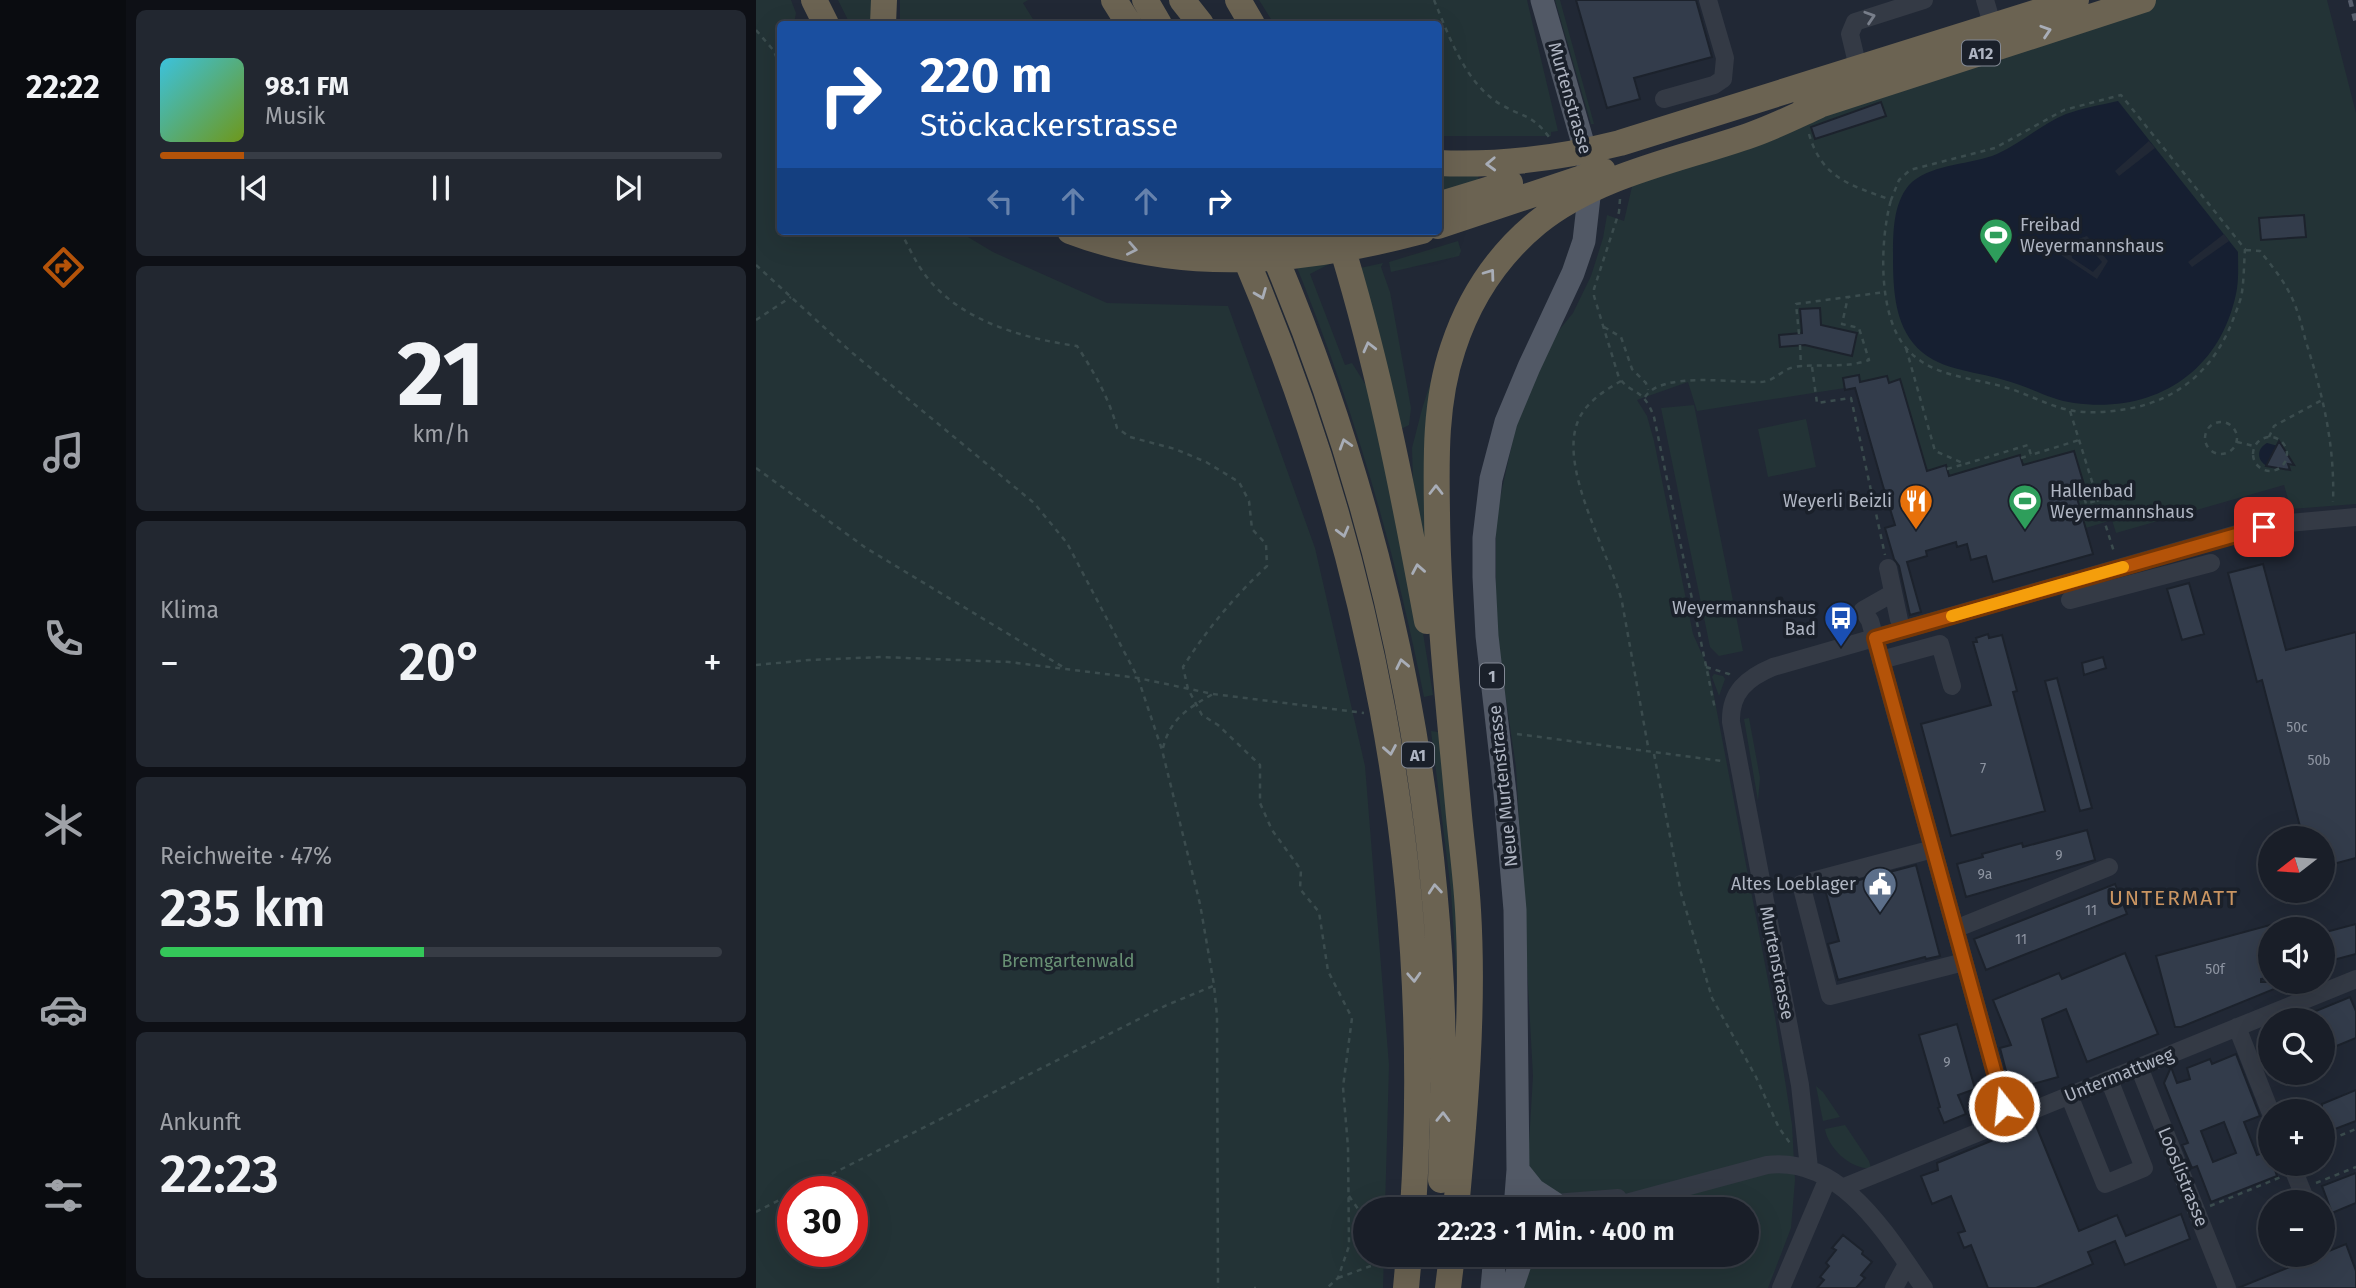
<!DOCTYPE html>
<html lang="de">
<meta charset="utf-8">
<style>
body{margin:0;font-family:"Fira Sans",sans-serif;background:#222730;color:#f1f3f6;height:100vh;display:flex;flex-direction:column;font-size:26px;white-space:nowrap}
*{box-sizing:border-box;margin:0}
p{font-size:23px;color:#9fa2a8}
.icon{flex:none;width:38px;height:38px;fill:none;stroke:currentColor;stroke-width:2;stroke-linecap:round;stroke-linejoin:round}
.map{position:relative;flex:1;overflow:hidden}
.drawer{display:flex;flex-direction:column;gap:10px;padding:10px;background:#0e1016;width:630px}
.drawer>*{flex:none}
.guide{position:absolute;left:21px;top:21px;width:665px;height:214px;border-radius:7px;box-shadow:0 7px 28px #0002,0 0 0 2px #373c45;background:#1a4fa0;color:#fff;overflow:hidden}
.needle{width:46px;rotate:253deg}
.tools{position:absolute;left:1502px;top:826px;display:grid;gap:14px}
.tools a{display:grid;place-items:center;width:77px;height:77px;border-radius:50%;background:#191e28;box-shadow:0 7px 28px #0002,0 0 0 2px #373c45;font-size:35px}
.speed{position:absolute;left:21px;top:1176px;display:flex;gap:14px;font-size:35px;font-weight:700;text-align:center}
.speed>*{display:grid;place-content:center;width:91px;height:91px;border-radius:50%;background:#191e28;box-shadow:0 7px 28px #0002,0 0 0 2px #373c45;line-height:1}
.speed .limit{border:10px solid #d22;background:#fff;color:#111}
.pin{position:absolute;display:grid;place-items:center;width:60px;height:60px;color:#fff;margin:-30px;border-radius:14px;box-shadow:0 4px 10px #0006}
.me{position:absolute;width:77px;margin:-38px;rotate:344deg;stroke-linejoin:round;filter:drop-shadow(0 0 5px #0008)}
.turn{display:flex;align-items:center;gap:24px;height:147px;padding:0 28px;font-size:32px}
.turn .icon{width:91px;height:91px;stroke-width:2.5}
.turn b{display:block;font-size:49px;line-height:60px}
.lanes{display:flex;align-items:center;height:66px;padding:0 28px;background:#0003;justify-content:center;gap:35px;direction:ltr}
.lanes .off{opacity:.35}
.big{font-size:52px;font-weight:600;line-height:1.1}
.drawer .card{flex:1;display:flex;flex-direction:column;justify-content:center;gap:10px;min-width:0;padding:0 24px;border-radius:10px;background:#222730}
.drawer .dial{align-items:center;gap:0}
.dial b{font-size:91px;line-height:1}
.song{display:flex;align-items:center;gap:21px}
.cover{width:84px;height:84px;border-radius:10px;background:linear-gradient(135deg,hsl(190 70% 55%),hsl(80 70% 35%))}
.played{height:7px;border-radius:4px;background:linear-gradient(90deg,#b45309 15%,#373c45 15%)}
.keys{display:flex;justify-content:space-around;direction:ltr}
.heat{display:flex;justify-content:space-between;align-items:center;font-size:38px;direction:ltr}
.charge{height:10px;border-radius:5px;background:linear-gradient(90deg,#34c759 47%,#373c45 0)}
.trip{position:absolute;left:597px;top:1197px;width:406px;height:70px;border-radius:35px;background:#191e28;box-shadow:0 7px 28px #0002,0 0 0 2px #373c45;font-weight:600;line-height:70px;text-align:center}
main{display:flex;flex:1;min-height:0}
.dock{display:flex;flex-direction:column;width:126px;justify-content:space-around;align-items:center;background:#0a0c10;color:#9fa2a8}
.dock .icon{width:49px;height:49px}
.dock .on{color:#b45309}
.dock b{font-size:32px;color:#f1f3f6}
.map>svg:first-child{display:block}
</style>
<main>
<nav class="dock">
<b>22:22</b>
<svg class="icon on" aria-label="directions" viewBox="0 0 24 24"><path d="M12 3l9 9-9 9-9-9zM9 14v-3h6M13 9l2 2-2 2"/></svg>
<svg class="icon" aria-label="music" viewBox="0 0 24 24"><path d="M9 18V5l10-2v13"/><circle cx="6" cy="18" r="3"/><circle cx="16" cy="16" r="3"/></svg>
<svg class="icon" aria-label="phone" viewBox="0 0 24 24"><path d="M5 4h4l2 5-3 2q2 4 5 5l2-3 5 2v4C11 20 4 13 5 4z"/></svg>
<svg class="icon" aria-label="climate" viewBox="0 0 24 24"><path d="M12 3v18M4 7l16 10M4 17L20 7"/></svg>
<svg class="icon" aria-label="car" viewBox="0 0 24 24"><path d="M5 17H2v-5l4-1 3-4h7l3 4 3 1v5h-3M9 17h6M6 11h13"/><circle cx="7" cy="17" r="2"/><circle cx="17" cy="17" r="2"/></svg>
<svg class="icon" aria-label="filters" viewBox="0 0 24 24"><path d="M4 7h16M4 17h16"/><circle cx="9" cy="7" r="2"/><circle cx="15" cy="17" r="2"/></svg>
</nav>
<section class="drawer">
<div class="card">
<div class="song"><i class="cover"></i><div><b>98.1 FM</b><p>Musik</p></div></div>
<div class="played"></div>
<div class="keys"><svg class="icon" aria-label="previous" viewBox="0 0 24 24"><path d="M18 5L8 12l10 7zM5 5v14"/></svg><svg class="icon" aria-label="pause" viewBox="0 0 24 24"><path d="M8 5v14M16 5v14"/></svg><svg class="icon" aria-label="next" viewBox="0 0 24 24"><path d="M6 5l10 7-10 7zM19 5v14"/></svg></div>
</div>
<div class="card dial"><b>21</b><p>km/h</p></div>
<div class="card"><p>Klima</p>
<div class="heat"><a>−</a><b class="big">20°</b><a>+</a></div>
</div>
<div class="card"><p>Reichweite · 47%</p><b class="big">235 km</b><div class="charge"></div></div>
<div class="card"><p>Ankunft</p><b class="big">22:23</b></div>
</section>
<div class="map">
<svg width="1600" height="1288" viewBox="0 0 1600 1288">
<rect width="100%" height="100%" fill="#212835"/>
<path fill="#233336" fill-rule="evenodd" d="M0,0H35L40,13L38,24H24V231H202L237,252L351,303L472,306L559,548L609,766L633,1065L629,1209H609V1255H628L627,1288H0ZM37,1192H96V1251H37Z
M82,0H121L120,24H94Z
M144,0H272L267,3L280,24H144Z
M503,0H771L802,131L795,132V136H683L682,24H518Z
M799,0H804L838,124H835Z
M1349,0H1571L1600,113V504L1535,509L1528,485L1360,533L1356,520L1330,528L1337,554L1237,582L1230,556L1215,560L1203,517L1329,488L1318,451L1267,466L1264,455L1193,476L1171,471L1144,379L1133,383L1104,382L1102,376L1087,378L1089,388L941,411L932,382L881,400L891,416L898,441L937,634L953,670L1019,1017L1036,1125L1039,1180L1035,1228L1012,1288H764L766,1255H990V1209H769L777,1076L760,767L740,632V516L764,408L795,340L817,313L835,276L847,238L851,215L868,221L878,178Z
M683,175L722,176L723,180L683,192Z
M526,231L583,259L554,274L589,365L596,363L621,403L662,602L677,695L668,697C636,535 590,383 526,231Z
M702,241L705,251L703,256L635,272L633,262Z
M627,263L625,267L634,292L655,408L653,425L645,429L604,268Z
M713,294L674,570L657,481L656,448L666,409L687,343Z
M938,405L987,651L963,656L954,647L905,408Z
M1050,419L1060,467L1012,477L1002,429Z
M958,674L967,676L969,679L963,696L956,677Z
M993,718L1004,778L1002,801L988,719Z
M675,731L682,732L699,860L701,985L695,891Z
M1060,1086L1067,1092L1084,1117L1067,1121Z
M1089,1125L1113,1161L1115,1168C1095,1170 1072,1148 1069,1129Z"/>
<path fill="#161f31" d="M1362,101L1482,252C1482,265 1483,281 1480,294C1463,374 1397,414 1318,403C1294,400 1272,386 1248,380C1216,370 1180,371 1157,343C1137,318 1137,282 1137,252C1137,229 1138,199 1156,182C1179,163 1215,165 1241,154C1265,143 1286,124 1310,114C1327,108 1344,105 1362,101Z
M1511,443L1522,446L1511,466C1501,461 1500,449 1511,443Z"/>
<path fill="#212835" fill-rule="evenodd" d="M1393,141L1399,148L1363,176L1359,171Z
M1468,234L1473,241L1436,267L1432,262Z
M1331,236L1352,261L1341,279L1305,255L1304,252L1310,243ZM1329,242L1346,262L1337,272L1316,258L1315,247Z"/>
<path fill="#333c4b" stroke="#1c222c" stroke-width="2" fill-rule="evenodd" d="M820,0H940L956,57L878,78L884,99L851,108Z
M1125,102L1130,116L1059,139L1055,127Z
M1548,215L1550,237L1505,240L1503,218Z
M1064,308L1065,325L1101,333L1096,356L1049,345L1024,347L1023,335L1046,333L1044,309Z
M1103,375L1104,382L1131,376L1133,383L1144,379L1171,471L1190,465L1193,476L1264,455L1267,465L1318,451L1329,488L1319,491L1337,554L1237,582L1230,556L1215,560L1211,544L1201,547L1200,542L1170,551L1171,556L1151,562L1165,612L1154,615L1143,566L1138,559L1129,528L1139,525L1127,486L1099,388L1089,390L1087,378Z
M1523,441L1538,465L1532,464L1534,470L1510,466Z
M1507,564L1530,650L1600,632V858L1566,867V838H1547L1506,680L1501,682L1472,573Z
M1433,583L1448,634L1426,640L1411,589Z
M1232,634L1233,638L1246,635L1261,691L1257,692L1289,811L1195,836L1165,724L1235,705L1217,642H1221L1220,638Z
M1347,657L1350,668L1328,675L1326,663Z
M1301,678L1336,808L1324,811L1289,681Z
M1331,830L1339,860L1210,897L1201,864L1227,857L1226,854L1266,843L1267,847Z
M1160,865L1184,956L1170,959L1169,957L1082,980L1072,944L1083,941L1069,889Z
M1359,884L1371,914L1230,970L1218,939Z
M1600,924V954L1566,963V933Z
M1514,925V977L1505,979V982H1535L1425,1027H1419L1400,956Z
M1369,953L1402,1034L1331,1062L1310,1009L1286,1019L1302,1077L1255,1090L1244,1048L1255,1045L1237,1000L1303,973L1306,979Z
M1594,997L1600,1011V1038L1566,1052V1020H1538Z
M1201,1024L1219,1089L1202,1095L1210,1114L1188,1123L1182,1108L1184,1107L1163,1035Z
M1480,1054L1504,1116L1488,1122L1501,1155L1512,1151L1514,1164H1517L1521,1176L1455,1202L1441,1166L1436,1168L1426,1145L1432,1143L1408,1083L1415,1067L1421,1083L1434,1079L1431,1068L1454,1059L1456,1064ZM1468,1122L1480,1153L1457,1162L1445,1131Z
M1600,1090V1121L1566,1134V1104Z
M1279,1123L1323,1231L1361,1215L1370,1236L1425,1214L1434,1239L1369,1265L1359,1241L1332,1252L1337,1264L1280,1288H1232L1215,1245L1208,1248L1202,1233L1209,1231L1195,1196L1176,1204L1165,1176L1182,1170L1181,1163Z
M1600,1173V1203L1576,1213L1566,1186Z
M1087,1235L1107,1251L1106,1254L1116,1262L1105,1275L1109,1278L1100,1288H1061L1068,1280L1064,1277L1073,1266L1070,1263L1080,1250L1076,1248Z
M1590,1244L1600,1271V1288H1482Z"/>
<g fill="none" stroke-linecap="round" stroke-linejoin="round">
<path stroke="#3b4c4e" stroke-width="2.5" stroke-dasharray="5 5" stroke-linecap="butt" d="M678,0C693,36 709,83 744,104C766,117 776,114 793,137
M0,30L18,51L24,67
M1053,134C1066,179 1095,185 1135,200L1143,180L1154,170L1239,148L1308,110L1365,95L1489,249C1488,263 1488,278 1486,292C1485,300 1481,309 1478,317C1460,367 1424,400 1371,409C1352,412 1332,414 1313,410C1290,405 1270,393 1248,387C1214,377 1176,377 1151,349C1121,316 1124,239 1135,200
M864,199L863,212L838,289V296L863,378C877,396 887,387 898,417L959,709
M144,231C151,243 157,257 165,269C198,319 264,338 321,346C338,372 353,398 361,428L374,437L419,449L450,462L483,482L493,501L496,529L510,544L511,566C478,597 451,629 427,667L432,689L446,715L462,725L504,765V803L516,830L545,870L544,889L563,912L572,971L596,1018L587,1087L592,1147L593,1246L582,1278L571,1288
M1490,250L1504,251C1515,265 1527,279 1535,296C1542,310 1546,327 1550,342C1567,395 1579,446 1577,502
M0,265L94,351L278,503L311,543L382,678L406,750L444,904L458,985L461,1016L462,1288
M0,320L35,297
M848,327L865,337L876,369L890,383L892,390
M1043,334L1040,304L1129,292
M1044,345L1045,367
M1150,348L1179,451L1209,464L1272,445L1275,455L1323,440
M1056,367L1061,403L1095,398L1129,555
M865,381C848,391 830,402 822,421C802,469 854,554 866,602L893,752
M889,397C906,371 976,383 1004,382C1018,382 1025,370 1038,367C1064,363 1088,369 1113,360L1103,328L1086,324L1092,297
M1314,411L1358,552
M1449 438a16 16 0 1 1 32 0a16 16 0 1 1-32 0Z
M1513,437L1518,426L1566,400
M1497 454a17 17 0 1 1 34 0a17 17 0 1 1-34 0Z
M1481,442L1498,446
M1265,458L1275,455
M0,468L110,548L307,667
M1191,469L1209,464
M1326,489L1330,504L1342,500
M0,665L53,660L125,657L253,662L382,678L457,694L608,713
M950,667L973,674L975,677
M761,734L966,761
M407,748C414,719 432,708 457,694
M898,754L925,893L956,998L1000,1077L1023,1128L1034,1143
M1566,1143L1600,1129
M1560,1183L1600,1167
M40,1192L411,1005L457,986
M593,1196L609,1219
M1454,1206L1525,1177
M0,1212L37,1193
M582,1278L623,1263V1255
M498,1288H500"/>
<path stroke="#343a45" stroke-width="18" d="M1229,0L1239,34
M1100,59L1094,34L1099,22L1168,0
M908,99L958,85L967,79L969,58L952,0
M1132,568L1143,620
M1137,593L1107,610L1114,621L1252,1120
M1314,600L1455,563
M1125,660L1184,644L1196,686
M1177,849L1045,884L1074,996L1208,962
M1199,929L1353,867
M1481,1027L1514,1111
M1383,1067L1471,1288
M1313,1095L1349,1184L1388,1168L1356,1087
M1535,1164L1548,1196
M1053,1168L1044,1085L975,722C974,692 991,678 1017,667L1488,532L1522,524L1600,517
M1088,1187L1600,979
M798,1203L862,1198
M848,1209L1011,1165C1086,1156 1131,1235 1168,1288
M1025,1288L1072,1178
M1138,1288L1151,1264"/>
<path stroke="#525966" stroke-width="23" d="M762,1170L778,1190L798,1203
M759,1209L762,1170L759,910L749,793L731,636L728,577V538L735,479L750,422L773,367L817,273L828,241L833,197L832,161L786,0
M736,1288L739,1255
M756,1288L767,1255"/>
<path stroke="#6b6352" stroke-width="26" d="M58,0L70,24
M358,0L373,24
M389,0L403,24
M426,0L445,24
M482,0L496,24
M127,24L128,0
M1048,110L1387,0
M682,163C745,166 804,158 864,143L1320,0
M682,205L754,183
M682,226L847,171
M314,231C429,275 550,262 666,231
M389,231C452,244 517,242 581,231
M478,231C613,539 679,872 657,1209
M508,231C638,530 700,854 685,1180
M581,231C621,358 647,490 671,621
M700,1209C709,1111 718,1009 712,910C710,875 705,840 702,805C693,708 682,610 681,513C680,458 679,401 697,348C713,299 741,256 781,223C842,174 924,160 995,135C1018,127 1040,116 1062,106
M650,1288L653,1255
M692,1288L696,1255"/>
<path stroke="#575e6c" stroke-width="4.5" stroke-dasharray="7 7" stroke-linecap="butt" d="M1594,0L1600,23"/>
</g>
<defs><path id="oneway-chevron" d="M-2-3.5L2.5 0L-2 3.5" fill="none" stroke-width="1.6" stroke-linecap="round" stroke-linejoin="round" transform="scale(1.75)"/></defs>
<use stroke="#787e8a" href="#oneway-chevron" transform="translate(1114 17) rotate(-18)"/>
<g stroke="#a8adb7">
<use href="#oneway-chevron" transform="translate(1290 31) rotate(-18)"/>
<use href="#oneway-chevron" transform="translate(735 164) rotate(178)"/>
<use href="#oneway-chevron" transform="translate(376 249) rotate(11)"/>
<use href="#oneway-chevron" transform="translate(734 274) rotate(-54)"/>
<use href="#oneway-chevron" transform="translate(505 294) rotate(68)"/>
<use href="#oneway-chevron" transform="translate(613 347) rotate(-104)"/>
<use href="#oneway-chevron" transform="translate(589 444) rotate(-107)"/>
<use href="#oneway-chevron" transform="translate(680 490) rotate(-90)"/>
<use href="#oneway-chevron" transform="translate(587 532) rotate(75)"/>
<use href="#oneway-chevron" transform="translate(662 569) rotate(-100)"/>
<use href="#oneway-chevron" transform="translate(646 664) rotate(-102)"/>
<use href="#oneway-chevron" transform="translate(634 750) rotate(80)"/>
<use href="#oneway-chevron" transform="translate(679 889) rotate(-95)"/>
<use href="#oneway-chevron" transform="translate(658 977) rotate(87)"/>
<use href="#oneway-chevron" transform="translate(687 1117) rotate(-89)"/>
</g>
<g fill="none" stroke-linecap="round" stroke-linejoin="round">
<g stroke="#753606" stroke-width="18">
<path id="route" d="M1248,1106L1119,638L1508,527"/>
</g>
<use href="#route" stroke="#b45309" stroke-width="12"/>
<path stroke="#f59e0b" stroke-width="12" d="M1196,616L1367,567"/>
</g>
<defs>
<g id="stadium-pin" transform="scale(1.75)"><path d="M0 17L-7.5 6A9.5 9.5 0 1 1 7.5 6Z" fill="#2e9e5b" stroke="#1a202a"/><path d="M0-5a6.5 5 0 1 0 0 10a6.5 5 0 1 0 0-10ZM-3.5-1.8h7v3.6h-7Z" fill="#fff"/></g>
<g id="restaurant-pin" transform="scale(1.75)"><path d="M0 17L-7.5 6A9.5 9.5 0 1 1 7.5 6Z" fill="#e8710a" stroke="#1a202a"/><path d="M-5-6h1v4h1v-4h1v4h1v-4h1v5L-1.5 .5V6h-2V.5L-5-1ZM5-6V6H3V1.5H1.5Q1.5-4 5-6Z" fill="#fff"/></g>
<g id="bus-pin" transform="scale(1.75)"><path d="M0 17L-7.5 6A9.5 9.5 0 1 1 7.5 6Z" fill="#1a4fb4" stroke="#1a202a"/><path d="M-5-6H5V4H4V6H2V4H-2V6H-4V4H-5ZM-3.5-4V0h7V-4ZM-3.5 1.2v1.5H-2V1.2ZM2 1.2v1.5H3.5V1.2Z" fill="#fff"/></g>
<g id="civic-pin" transform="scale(1.75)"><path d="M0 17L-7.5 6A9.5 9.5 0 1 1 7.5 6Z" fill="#5c6f8a" stroke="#1a202a"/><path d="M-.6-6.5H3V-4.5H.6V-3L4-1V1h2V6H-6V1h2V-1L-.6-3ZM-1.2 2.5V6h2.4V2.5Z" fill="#fff"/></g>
</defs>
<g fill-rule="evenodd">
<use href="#stadium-pin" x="1240" y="235"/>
<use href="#restaurant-pin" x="1160" y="501"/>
<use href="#stadium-pin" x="1269" y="501"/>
<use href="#bus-pin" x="1085" y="618"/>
<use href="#civic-pin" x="1124" y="884"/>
</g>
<g text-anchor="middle" stroke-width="7" stroke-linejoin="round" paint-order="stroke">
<g font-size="14" fill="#8e95a2">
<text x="1541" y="732">50c</text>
<text x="1563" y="765">50b</text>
<text x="1227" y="773">7</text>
<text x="1303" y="860">9</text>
<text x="1229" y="879">9a</text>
<text x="1335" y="915">11</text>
<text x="1265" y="944">11</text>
<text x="1459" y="974">50f</text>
<text x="1191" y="1067">9</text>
</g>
<g fill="#1a202a" stroke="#828894" stroke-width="2">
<rect x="1206" y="40.5" width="38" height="25" rx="5"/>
<rect x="724" y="663.5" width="24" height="25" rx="5"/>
<rect x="646" y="742.5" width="32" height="25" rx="5"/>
</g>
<g font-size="16" font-weight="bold" fill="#afb5c2">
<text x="1225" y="59">A12</text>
<text x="736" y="682">1</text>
<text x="662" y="761">A1</text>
</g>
<g font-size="18" fill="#afb5c2" stroke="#1a202a">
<text transform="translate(814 98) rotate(74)" y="6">Murtenstrasse</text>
<text transform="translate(747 786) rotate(-96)" y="6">Neue Murtenstrasse</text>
<text transform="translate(1021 963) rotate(79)" y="6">Murtenstrasse</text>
<text transform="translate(1363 1075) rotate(-22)" y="6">Untermattweg</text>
<text transform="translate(1427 1177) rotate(68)" y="6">Looslistrasse</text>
</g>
<g font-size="18" fill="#afb5c2" stroke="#1a202a" text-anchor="end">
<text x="1264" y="231" text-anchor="start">Freibad<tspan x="1264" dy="21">Weyermannshaus</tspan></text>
<text x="1294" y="497" text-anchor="start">Hallenbad<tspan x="1294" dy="21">Weyermannshaus</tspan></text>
<text x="1136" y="507">Weyerli Beizli</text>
<text x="1060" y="614">Weyermannshaus<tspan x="1060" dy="21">Bad</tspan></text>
<text x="1100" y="890">Altes Loeblager</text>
</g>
<g font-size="18" fill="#689074" stroke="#1a202a">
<text x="312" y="967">Bremgartenwald</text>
</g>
<g font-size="21" letter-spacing="2" fill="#ca9562" stroke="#1a202a">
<text x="1418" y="905">UNTERMATT</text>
</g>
</g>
</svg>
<div class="tools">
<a><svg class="needle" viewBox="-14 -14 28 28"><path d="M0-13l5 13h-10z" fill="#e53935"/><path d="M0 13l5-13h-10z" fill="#9fa2a8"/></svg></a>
<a><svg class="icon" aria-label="sound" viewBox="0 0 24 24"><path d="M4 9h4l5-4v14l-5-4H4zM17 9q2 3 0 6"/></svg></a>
<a><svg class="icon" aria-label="search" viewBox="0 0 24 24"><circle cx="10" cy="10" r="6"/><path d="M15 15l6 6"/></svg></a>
<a>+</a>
<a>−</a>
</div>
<div class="speed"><div class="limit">30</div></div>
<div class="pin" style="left:1508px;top:527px;background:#d93025"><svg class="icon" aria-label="arrive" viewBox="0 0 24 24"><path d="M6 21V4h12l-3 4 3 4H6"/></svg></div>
<svg class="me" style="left:1248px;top:1106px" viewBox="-20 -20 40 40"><circle r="17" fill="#b45309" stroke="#fff" stroke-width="3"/><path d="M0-11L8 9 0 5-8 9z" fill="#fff"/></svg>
<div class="trip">22:23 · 1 Min. · 400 m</div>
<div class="guide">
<div class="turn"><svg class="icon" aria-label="right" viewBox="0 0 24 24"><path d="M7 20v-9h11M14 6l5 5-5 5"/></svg><div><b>220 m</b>Stöckackerstrasse</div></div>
<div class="lanes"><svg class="icon off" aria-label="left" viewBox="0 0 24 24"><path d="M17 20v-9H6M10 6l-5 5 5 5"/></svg><svg class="icon off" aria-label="ahead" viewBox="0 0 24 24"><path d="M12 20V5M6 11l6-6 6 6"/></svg><svg class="icon off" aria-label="ahead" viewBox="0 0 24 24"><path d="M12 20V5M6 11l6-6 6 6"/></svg><svg class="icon" aria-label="right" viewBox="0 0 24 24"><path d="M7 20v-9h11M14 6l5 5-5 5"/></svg></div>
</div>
</div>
</main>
